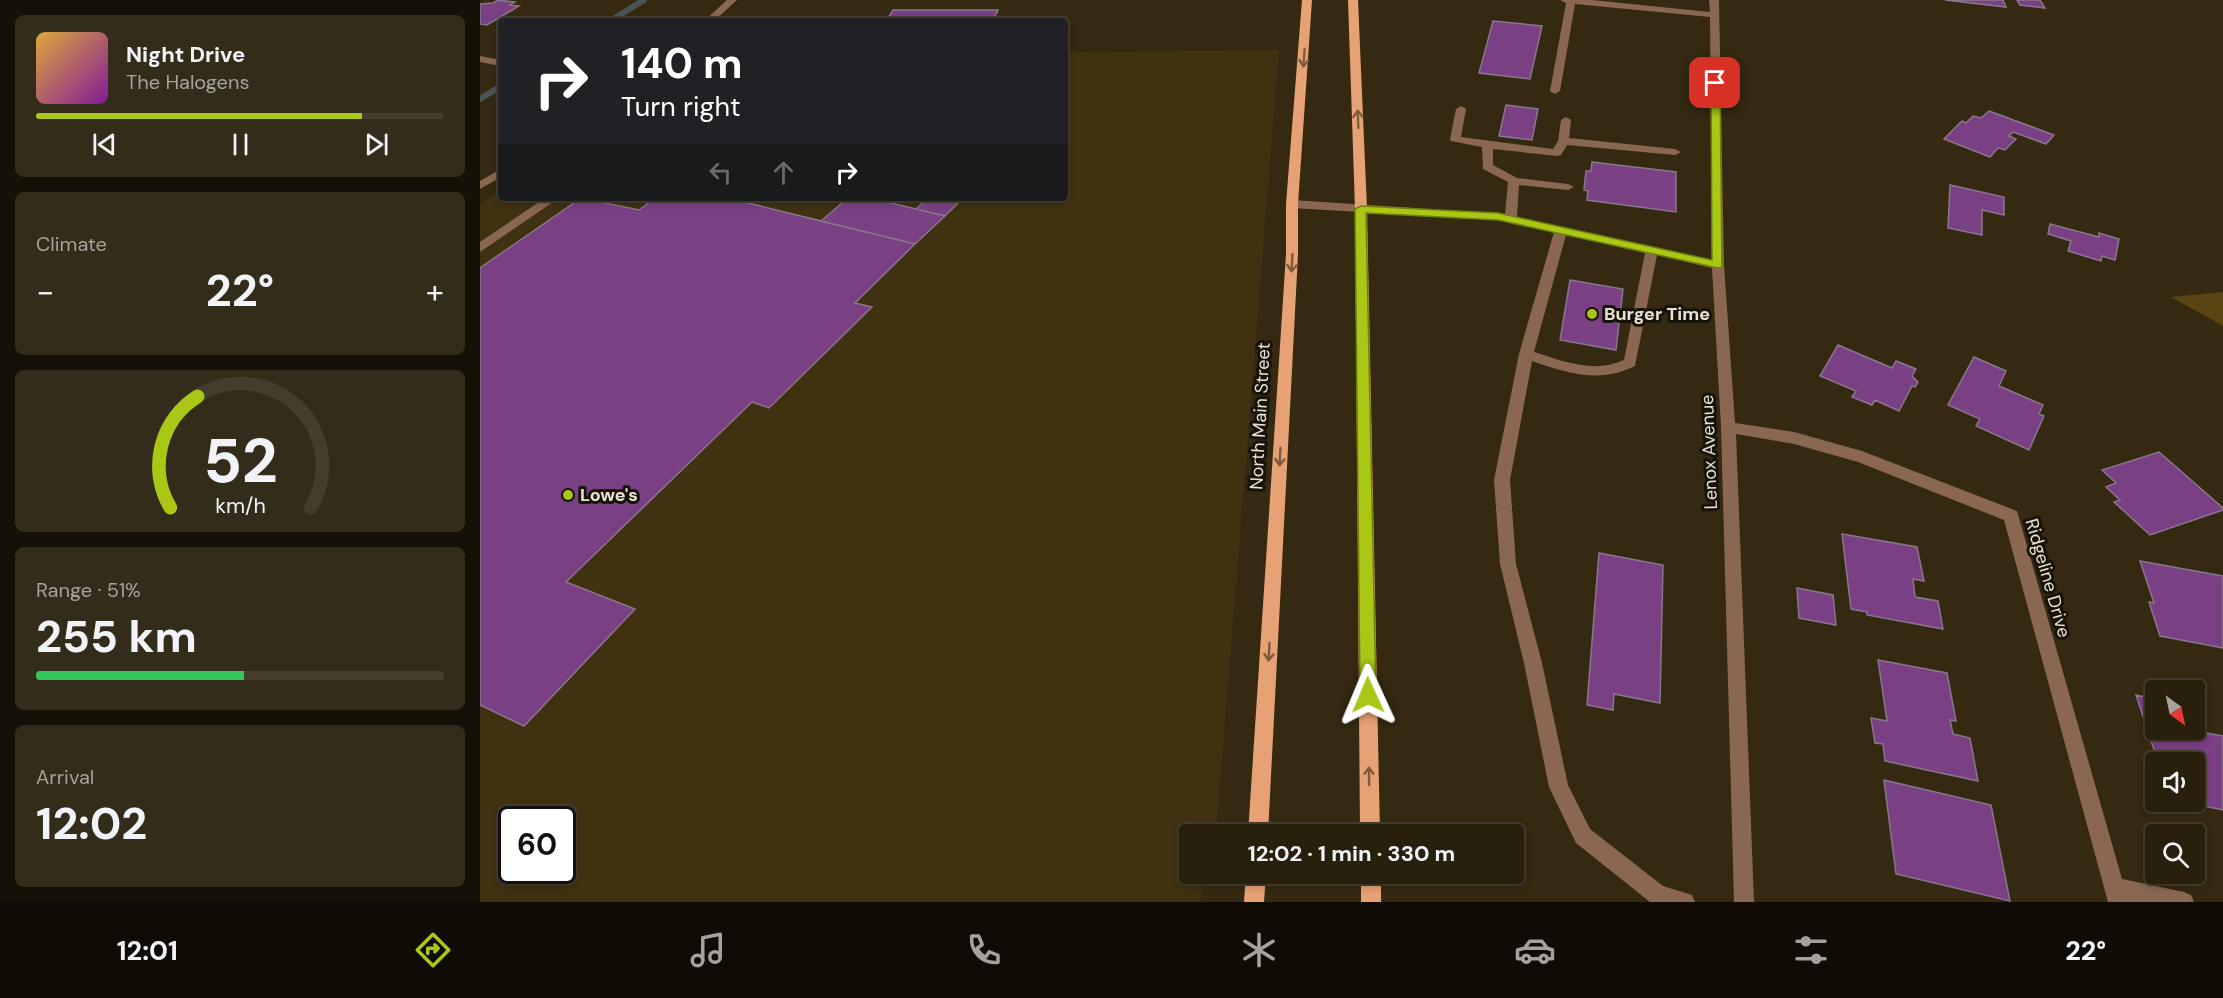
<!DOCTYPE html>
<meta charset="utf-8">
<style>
body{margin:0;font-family:"DM Sans",sans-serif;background:#342c1b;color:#f1f3f6;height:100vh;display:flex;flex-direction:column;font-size:22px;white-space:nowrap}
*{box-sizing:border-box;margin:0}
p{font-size:20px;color:#a5a29d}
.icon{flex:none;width:33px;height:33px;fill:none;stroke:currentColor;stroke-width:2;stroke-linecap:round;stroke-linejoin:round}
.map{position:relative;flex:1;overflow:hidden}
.panel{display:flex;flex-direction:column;gap:15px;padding:15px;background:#161107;width:480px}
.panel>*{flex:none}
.top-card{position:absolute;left:18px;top:18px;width:570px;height:183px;border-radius:6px;box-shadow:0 3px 9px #0003,0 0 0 2px #443d2e;background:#202124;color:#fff;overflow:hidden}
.needle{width:39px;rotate:147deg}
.tools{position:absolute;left:1665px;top:680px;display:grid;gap:12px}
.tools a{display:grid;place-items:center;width:60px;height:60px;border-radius:6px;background:#281f0d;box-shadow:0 3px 9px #0003,0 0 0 2px #443d2e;font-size:30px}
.speed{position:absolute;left:18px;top:806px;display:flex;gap:12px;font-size:30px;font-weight:700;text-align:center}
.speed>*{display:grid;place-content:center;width:78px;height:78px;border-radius:50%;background:#281f0d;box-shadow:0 3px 9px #0003,0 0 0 2px #443d2e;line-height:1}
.speed .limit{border:3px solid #111;border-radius:9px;background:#fff;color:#111}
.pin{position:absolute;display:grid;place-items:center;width:51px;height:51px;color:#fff;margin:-26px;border-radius:12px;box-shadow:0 3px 9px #0006}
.me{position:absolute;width:66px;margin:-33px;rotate:359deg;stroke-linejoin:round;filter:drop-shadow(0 0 4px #0008)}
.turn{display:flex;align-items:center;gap:21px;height:126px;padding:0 24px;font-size:27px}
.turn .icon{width:78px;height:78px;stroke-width:2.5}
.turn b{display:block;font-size:42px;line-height:51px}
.lanes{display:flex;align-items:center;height:57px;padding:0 24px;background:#0003;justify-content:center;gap:30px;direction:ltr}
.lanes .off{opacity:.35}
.big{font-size:45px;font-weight:700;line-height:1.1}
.panel .widget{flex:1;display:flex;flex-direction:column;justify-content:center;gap:9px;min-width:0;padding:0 21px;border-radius:9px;background:#342c1b}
.panel .dial{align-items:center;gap:0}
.dial svg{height:156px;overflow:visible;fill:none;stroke:#443d2e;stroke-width:7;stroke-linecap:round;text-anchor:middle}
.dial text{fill:#f1f3f6;stroke:none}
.song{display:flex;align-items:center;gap:18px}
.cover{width:72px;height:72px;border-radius:9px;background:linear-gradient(135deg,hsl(40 70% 55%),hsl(290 70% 35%))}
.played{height:6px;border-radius:3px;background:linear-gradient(90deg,#aac716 80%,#443d2e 80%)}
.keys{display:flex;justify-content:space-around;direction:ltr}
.heat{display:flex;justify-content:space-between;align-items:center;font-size:33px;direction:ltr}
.charge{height:9px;border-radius:4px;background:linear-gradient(90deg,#34c759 51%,#443d2e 0)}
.trip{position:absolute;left:699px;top:824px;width:345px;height:60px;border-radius:6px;background:#281f0d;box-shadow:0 3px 9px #0003,0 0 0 2px #443d2e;font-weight:700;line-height:60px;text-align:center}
.tabs{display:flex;height:96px;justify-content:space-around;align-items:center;background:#100c05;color:#a5a29d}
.tabs .icon{width:42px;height:42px}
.tabs .on{color:#aac716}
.tabs b{font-size:27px;color:#f1f3f6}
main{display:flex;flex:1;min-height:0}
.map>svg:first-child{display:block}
</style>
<main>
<section class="panel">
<div class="widget">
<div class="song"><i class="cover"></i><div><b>Night Drive</b><p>The Halogens</p></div></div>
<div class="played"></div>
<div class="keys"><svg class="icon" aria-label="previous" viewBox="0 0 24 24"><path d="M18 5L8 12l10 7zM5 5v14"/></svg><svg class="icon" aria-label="pause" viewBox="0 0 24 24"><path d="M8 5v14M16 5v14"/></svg><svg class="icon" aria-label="next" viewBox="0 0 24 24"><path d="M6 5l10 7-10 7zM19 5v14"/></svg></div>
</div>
<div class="widget"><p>Climate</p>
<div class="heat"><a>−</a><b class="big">22°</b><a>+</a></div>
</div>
<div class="widget dial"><svg viewBox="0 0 100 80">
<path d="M14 69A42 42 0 1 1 86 69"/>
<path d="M14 69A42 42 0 0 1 28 12" stroke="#aac716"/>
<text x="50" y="56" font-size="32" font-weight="700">52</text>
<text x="50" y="72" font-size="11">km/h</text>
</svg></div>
<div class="widget"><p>Range · 51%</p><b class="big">255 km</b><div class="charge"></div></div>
<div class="widget"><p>Arrival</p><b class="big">12:02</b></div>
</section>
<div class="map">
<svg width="1743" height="902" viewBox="0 0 1743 902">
<rect width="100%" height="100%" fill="#352911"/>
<path fill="#403111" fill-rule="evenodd" d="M799,50L736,834H710V873H728L719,902H0V204L21,190V198H585V52ZM32,819H82V870H32Z"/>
<path fill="#5a4411" d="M1743,292V326L1691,297Z"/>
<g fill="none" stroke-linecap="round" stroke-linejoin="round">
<path stroke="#4c5354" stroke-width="6" d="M130,21L164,0
M0,99L21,86"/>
</g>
<path fill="#794183" stroke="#8a768d" stroke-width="1.5" d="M18,0L35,2L30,5L39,6L7,25L0,24V4L13,3Z
M1465,0H1523L1526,7Z
M1537,0H1560L1565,8L1540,5Z
M413,10H518L513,21H406Z
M1013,21L1062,26L1050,79L999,73Z
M1026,105L1058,109L1052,140L1019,136Z
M1509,111L1574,135L1566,144L1533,132L1529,136L1536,139L1525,150L1518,148L1510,157L1464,139L1482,121L1486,123L1493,116L1501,118Z
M1112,162L1196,172V212L1107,200L1108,191L1104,190L1106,171H1111Z
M1470,185L1524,197V215L1502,210V235L1468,228Z
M101,198L159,210L175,198H264L260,201L435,244L375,303L392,307L289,408L272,402L86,582L155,609L44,726L0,705V268Z
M368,198H390L465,216L435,244L341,221Z
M448,198H483L465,216L436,209Z
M1570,224L1619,237V233L1639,239L1635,260L1622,256L1621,261L1588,251L1591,241L1568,234Z
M1090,280L1143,289L1136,350L1080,340Z
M1358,345L1412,368L1416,361L1436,369L1432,376L1438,382L1435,387L1432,386L1419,411L1395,400L1392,405L1372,397L1376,391L1340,376Z
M1494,357L1526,371L1519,386L1563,405L1559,414L1564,416L1549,450L1496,426L1500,419L1468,405Z
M1679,452L1743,508V510L1670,535L1634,502L1640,500L1626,487L1636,483L1622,470Z
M1362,534L1437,547L1444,581L1433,579L1435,597L1458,601L1463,629L1387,615V612L1371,609Z
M1119,553L1183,565L1180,703L1134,694L1133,710L1107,705Z
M1660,561L1743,576V648L1680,636L1669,602L1674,603Z
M1317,588L1353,595L1356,625L1319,618Z
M1398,660L1467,673L1476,721L1470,720L1473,734L1490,738L1498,781L1405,761L1403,744L1395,743L1391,718L1407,721Z
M1656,695L1676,699V729H1714V714L1721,732L1743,736V810L1700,801H1714V762H1678Z
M1404,780L1511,805L1530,901L1416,874Z"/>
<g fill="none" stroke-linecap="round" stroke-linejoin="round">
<path fill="#896751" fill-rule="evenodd" d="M247,0H257L234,21H224Z
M1080,0H1112L1230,12L1229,0H1239L1244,265L1255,423L1314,432L1382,451L1537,511L1642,879L1704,892L1711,895L1714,902H1628L1524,520L1378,462L1314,444L1256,434L1274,902H1254L1241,427L1232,268L1177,255L1155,366C1119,384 1087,373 1052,361L1030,480L1036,564L1062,663L1088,785L1110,829L1183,886L1212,895L1215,902H1170L1096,843L1069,787L1044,663L1020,564L1014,480L1039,354L1074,232L1018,220L812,208L806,204L812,200L1025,214L1028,182L1003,169L1002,147L971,141L970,139L976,109L981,106L986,109L981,137L1073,149L1078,141L1081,120L1086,117L1091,120L1089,138L1195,149L1201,152L1195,155L1087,145L1081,155L1077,156L1013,149V165L1037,178L1088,184L1094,187L1088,190L1039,185L1037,217L1232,260L1230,17L1095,4L1080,91L1075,94L1070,91L1086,3ZM1086,235L1165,253L1144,360C1114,374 1083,361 1054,352Z
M0,56L21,60V66L0,62Z
M21,169V177L0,189V181Z
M65,198H79L0,252V242Z"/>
<path fill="#e6a174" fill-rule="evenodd" d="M822,0H832L818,204V254L788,834H768L806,254V204Z
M868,0H878L887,209L900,834H880L875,209Z
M766,873H786L784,902H764Z
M881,873H901V902H881Z"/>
</g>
<defs><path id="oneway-shaft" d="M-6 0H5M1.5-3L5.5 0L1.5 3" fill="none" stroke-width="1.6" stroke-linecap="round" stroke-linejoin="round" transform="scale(1.5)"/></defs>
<g stroke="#7f5a3e">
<use href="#oneway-shaft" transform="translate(824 58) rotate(94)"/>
<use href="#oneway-shaft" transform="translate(878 119) rotate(-92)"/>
<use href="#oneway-shaft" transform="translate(812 263) rotate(93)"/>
<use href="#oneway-shaft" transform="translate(800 457) rotate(93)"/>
<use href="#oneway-shaft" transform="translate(789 652) rotate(93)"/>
<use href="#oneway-shaft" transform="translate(889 776) rotate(-91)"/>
</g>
<path fill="#aac716" stroke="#6e810e" stroke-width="1.5" d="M1235,80L1240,83L1242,267L1238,268L1018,220L886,213L896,695L894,701L888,703L882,701L880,695L875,209L881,206L1018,213L1232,260L1231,83Z"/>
<g fill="#aac716" stroke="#181309" stroke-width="2">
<circle cx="1112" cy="314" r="6"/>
<circle cx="88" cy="495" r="6"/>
</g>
<g text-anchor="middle" stroke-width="6" stroke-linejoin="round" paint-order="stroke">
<g font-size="18" font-weight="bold" fill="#eae2d4" stroke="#181309" text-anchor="start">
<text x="1124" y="320">Burger Time</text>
<text x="100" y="501">Lowe's</text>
</g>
<g font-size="18" fill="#eae2d4" stroke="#181309">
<text transform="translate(780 416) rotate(-87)" y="6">North Main Street</text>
<text transform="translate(1229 452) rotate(-92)" y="6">Lenox Avenue</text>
<text transform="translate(1568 578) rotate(74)" y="6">Ridgeline Drive</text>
</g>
</g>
</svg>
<div class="tools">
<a><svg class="needle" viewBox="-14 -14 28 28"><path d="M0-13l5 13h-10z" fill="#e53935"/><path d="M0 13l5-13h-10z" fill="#a5a29d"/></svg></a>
<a><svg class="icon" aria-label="sound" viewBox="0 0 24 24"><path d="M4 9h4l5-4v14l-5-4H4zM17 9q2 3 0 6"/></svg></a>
<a><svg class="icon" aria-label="search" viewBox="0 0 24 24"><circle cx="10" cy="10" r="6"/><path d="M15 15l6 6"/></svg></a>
</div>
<div class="speed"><div class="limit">60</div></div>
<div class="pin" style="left:1235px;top:83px;background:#d93025"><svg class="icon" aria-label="arrive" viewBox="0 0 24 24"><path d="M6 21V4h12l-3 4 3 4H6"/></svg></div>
<svg class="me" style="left:888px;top:695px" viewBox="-20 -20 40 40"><path d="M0-17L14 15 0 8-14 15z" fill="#aac716" stroke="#fff" stroke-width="4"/></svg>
<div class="trip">12:02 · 1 min · 330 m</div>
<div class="top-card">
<div class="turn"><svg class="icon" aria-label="right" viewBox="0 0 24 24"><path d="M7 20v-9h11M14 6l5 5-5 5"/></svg><div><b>140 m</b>Turn right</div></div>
<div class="lanes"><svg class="icon off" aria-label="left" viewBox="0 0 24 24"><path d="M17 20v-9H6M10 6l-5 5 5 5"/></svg><svg class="icon off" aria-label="ahead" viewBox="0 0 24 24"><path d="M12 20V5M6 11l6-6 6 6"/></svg><svg class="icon" aria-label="right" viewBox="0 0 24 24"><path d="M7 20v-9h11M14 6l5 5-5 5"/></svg></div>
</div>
</div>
</main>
<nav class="tabs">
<b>12:01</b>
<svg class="icon on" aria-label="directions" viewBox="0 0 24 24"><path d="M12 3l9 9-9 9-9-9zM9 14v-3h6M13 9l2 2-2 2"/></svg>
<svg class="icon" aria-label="music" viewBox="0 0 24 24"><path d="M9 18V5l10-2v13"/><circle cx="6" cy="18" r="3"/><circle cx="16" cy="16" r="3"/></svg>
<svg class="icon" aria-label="phone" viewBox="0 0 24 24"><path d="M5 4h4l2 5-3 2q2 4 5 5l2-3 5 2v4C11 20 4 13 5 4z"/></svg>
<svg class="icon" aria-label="climate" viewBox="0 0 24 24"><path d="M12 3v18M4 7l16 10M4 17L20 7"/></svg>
<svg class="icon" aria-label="car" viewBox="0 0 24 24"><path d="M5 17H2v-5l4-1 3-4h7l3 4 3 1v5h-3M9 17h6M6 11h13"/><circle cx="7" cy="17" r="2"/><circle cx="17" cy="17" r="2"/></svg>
<svg class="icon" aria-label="filters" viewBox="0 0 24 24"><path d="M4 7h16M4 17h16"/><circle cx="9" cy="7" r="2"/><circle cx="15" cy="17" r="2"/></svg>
<b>22°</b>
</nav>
